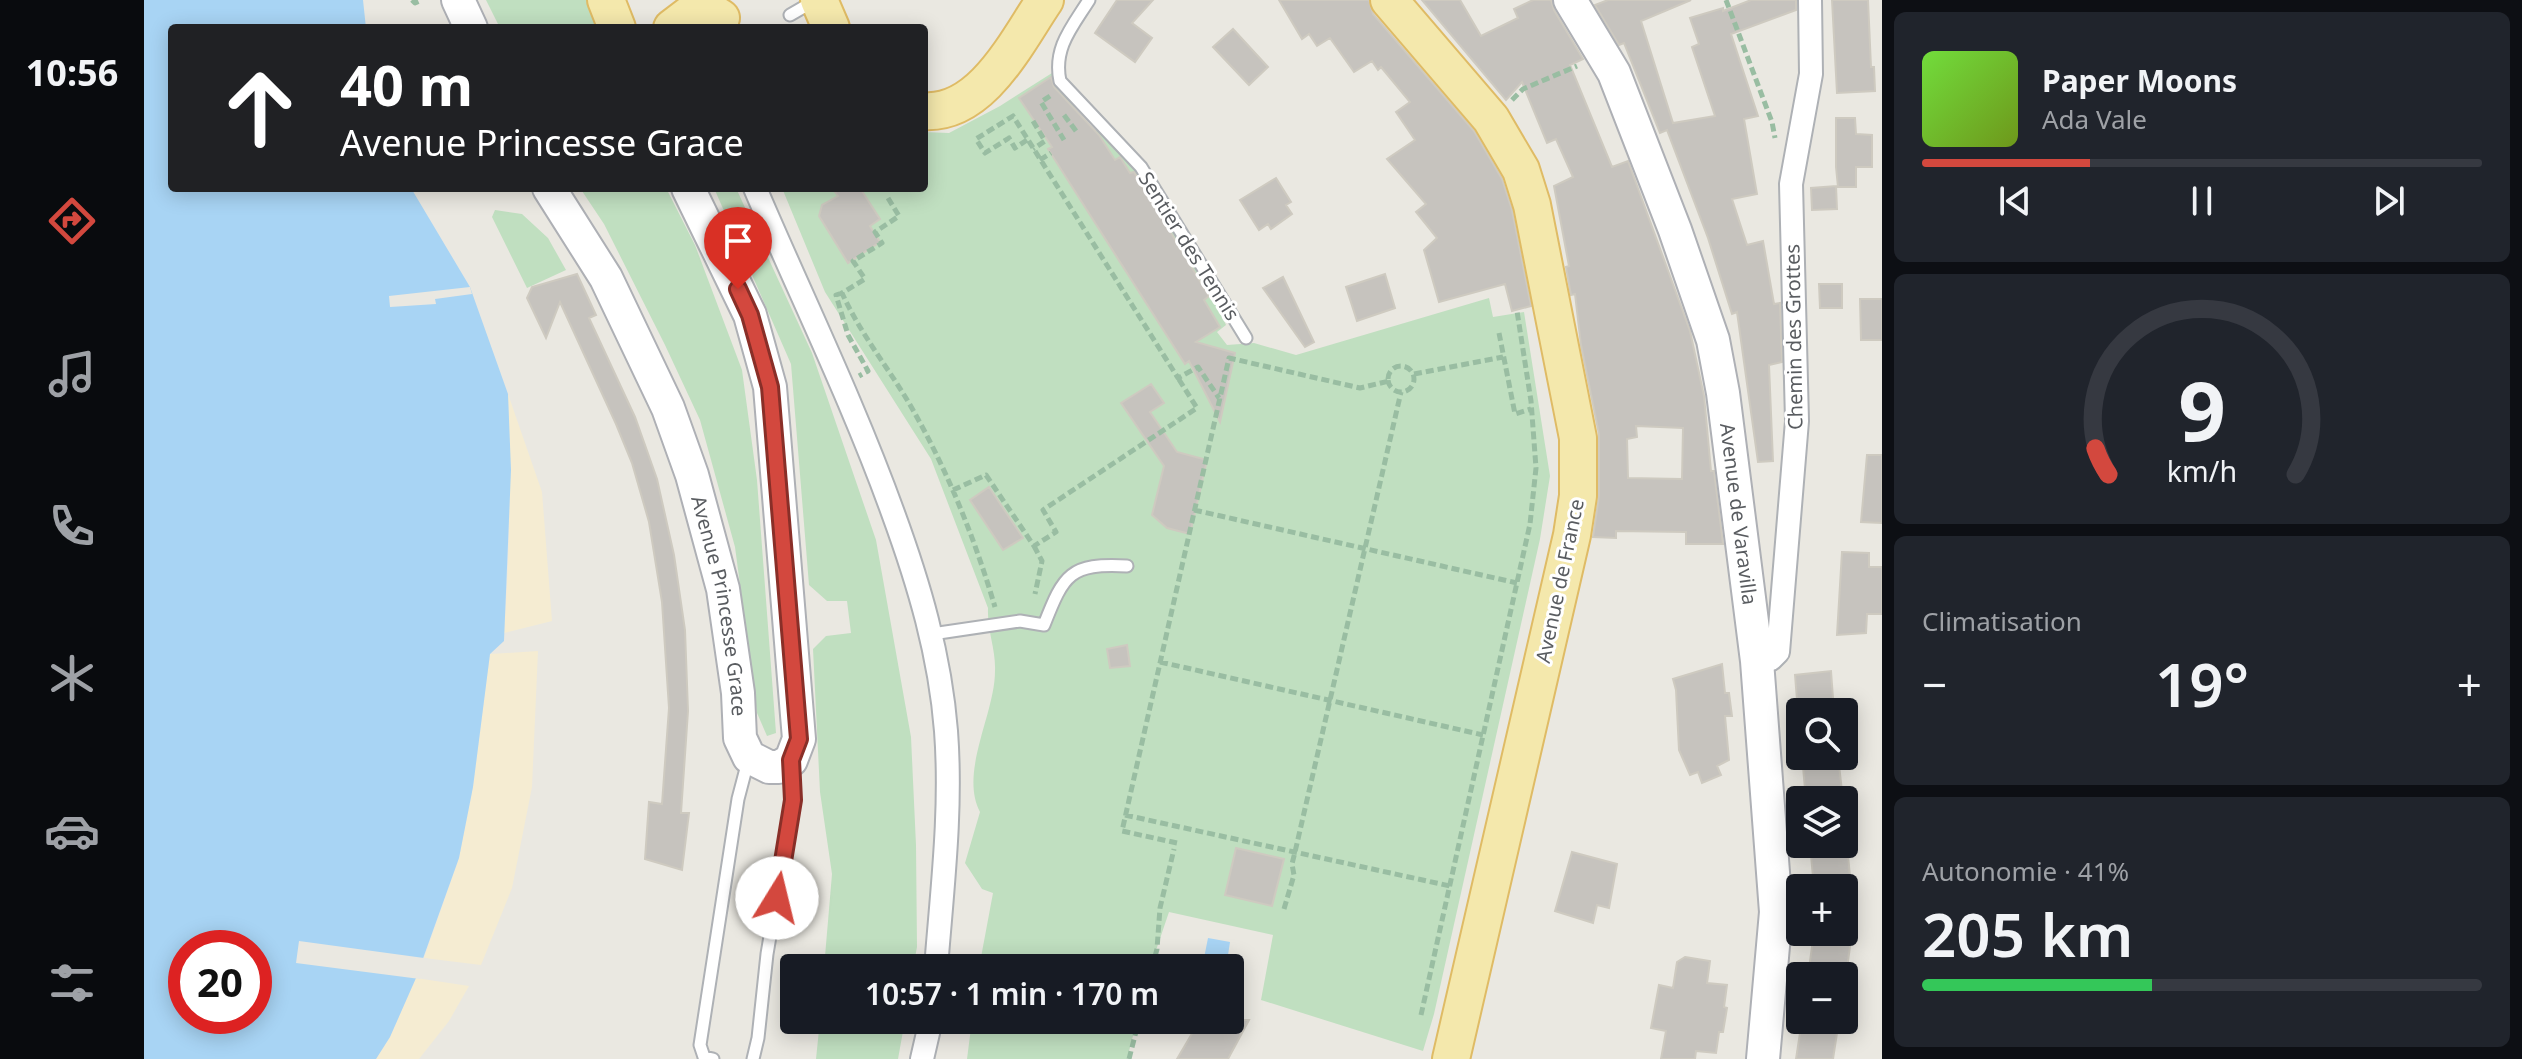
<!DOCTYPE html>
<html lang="fr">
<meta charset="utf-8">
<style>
body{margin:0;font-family:"Noto Sans",sans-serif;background:#20242c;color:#f1f3f6;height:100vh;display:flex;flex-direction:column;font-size:30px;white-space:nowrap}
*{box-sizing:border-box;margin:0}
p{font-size:26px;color:#9ea1a6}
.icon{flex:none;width:44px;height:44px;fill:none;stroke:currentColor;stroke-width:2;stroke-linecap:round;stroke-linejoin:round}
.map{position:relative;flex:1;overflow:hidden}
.panel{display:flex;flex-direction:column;gap:12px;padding:12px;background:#0d0f14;width:640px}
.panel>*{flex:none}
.hud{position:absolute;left:24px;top:24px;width:760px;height:168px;border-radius:8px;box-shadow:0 4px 20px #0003;background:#202124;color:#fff;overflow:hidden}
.fabs{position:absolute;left:1642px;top:698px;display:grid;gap:16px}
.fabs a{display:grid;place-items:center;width:72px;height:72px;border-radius:8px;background:#171b24;box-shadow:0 4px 20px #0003;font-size:40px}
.speed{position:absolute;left:24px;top:930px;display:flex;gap:16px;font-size:40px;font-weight:700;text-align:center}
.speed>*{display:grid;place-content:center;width:104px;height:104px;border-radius:50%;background:#171b24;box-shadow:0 4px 20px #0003;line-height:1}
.speed .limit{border:12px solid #d22;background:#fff;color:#111}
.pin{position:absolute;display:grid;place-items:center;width:68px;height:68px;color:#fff;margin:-82px -34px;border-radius:50% 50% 50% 0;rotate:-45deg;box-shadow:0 0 8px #0007}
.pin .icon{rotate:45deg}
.me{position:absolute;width:88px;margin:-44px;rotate:9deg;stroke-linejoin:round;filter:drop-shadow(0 0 6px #0008)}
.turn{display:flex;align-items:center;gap:28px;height:168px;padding:0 40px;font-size:36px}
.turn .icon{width:104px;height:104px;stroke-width:2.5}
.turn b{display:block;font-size:56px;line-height:68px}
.big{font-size:60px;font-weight:600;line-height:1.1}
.panel .card{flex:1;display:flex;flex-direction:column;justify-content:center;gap:12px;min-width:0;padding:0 28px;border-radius:12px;background:#20242c}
.panel .dial{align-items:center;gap:0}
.dial svg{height:208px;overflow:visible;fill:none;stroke:#363941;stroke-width:7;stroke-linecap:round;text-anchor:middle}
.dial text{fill:#f1f3f6;stroke:none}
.song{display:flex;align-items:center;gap:24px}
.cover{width:96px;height:96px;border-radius:12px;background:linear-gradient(135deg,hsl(100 70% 55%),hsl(80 70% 35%))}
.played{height:8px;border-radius:4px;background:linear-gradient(90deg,#d3483e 30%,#363941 30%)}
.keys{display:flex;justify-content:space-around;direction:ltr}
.heat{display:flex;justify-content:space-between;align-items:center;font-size:44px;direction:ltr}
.charge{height:12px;border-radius:6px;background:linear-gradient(90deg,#34c759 41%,#363941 0)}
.trip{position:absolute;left:636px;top:954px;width:464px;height:80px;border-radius:8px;background:#171b24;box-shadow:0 4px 20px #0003;font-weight:600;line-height:80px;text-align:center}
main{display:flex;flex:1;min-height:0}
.tabs{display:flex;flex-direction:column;width:144px;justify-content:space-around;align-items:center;background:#090b0e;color:#9ea1a6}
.tabs .icon{width:56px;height:56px}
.tabs .selected{color:#d3483e}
.tabs b{font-size:36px;color:#f1f3f6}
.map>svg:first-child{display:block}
</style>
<main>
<nav class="tabs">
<b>10:56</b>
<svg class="icon selected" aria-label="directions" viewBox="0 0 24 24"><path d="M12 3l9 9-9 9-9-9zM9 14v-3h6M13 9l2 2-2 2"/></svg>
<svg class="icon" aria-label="music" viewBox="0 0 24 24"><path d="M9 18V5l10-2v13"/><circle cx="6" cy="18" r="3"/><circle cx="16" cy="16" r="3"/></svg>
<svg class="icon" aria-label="phone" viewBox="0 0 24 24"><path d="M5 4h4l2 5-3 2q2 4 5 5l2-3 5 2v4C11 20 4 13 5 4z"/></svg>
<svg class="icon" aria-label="climate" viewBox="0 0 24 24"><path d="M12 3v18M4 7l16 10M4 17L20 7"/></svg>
<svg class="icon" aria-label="car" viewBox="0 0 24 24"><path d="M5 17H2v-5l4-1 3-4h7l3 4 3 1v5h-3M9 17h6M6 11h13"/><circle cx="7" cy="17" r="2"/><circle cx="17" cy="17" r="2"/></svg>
<svg class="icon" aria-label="filters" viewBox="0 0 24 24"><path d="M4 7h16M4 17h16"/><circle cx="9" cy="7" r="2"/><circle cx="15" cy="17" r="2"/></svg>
</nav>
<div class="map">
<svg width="1738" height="1059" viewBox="0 0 1738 1059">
<rect width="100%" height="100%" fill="#eae8e1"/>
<path fill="#c0dfc0" d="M342,0H443L454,28H356Z
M908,73L947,133L956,129L968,147L994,170L1056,268L1082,325L1073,332L1083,345L1110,343L1152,355L1345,298L1349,317L1380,312L1406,476L1396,539L1290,1014L1279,1051L1117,1000L1129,935L1025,912L1006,968H835L849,893L838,889L821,863L836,812C815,772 851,714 851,671C852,650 843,630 844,608L787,459L681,292L638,188H780V132L805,133L856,106Z
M436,188H522L551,245L598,370L613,480L632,733L623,736L613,713L591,547L556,420L521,345L460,224Z
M570,188H592L668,353L732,540L767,737L772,845L773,947L769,968H680L688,874L676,792L669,649L682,636L707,633L703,601H683L665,585L647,364Z
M351,210L378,214L404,238L422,270L383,288L348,217Z
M676,1020H761L754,1059H672Z
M828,1020H993L983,1059H823Z"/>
<path fill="#f5ecd2" d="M364,394L398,492L408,621L360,633C366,553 367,474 364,394Z
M394,651L388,787L368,888L337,965L280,958L315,858L329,787L346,654Z
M272,978L325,986L305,1021L275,1059H232L246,1037Z"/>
<path fill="#a8d4f4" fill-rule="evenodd" d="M0,0H219L222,28H28V188H267L326,287L364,394L367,470L360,641L346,654L329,787L315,858L272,978L246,1037L232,1059H0ZM42,948H110V1016H42Z
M1064,938L1086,942L1082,968H1058Z"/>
<path fill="#eae8e1" d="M326,287L328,294L291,299L292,304L246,307L245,296Z
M155,941L280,958H284L276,979L152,963Z"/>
<path fill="#c6c3be" stroke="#cecac0" stroke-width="2" fill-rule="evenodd" d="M973,0H1009L988,23L1008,38L991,62L951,33Z
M1135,0H1225L1229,14L1330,131L1358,179L1368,210L1387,306L1368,311L1361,284L1295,302L1280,250L1293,238L1272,212L1282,204L1243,159L1271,140L1252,112L1266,102L1237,67L1234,70L1228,61L1210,72L1186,38L1173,46L1165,34L1158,39Z
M1278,0H1316L1337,36L1374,18L1370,9L1389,0H1407L1410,10L1439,59L1426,65L1468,167L1484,161L1546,331L1560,396L1567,471H1570L1579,544H1542V532L1472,531V538L1449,537L1455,496V434L1437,345L1431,294L1427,295L1422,267L1425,266L1410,186L1429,177L1412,139L1403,143L1378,82L1362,100ZM1492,426L1539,428L1538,479L1484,478L1483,439L1493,437Z
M1464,0H1547L1497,21L1529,123L1571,116L1548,47L1555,44L1546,18L1579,8V11L1607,0H1652V10L1587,34L1614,116L1600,119L1613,194L1588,199L1603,245L1619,241L1630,304L1636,303L1638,362L1625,365L1629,461L1614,462L1593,312L1588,314L1564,238L1523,130L1516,133L1480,43L1475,45L1451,5Z
M1688,0H1724L1727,67H1730L1731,91L1693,93Z
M1089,29L1124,67L1105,85L1069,47Z
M907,77L910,87L955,135L971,160L976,157L986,173L990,172L1065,296L1060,300L1076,327L1052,342L1091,353L1076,422L1045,361L1041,364L904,149L908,147L875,98Z
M1692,118H1711L1712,134L1728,135V167H1712V187H1694L1692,167Z
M1132,178L1147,202L1142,205L1148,214L1127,229L1124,224L1115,230L1096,200Z
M1692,186L1693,209L1668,210L1667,188Z
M688,188H716L736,219L726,226L736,242L704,263L675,216L678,205L694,196Z
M433,274L452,315L445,318L491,417L513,479L530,555L541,630L544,711L537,813H545L538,870L501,859L505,802L518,804L525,708L518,602L505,522L488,463L472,424L416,302L402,338L383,298L388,287Z
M1241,274L1251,308L1213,321L1202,287Z
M1139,277L1170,342L1161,347L1119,288Z
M1675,284H1698V308H1676Z
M1716,299H1738V340H1717Z
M1007,384L1020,403L1006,412L1033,452L1063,460L1046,534L1023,528L1008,515L1020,466L977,403Z
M1723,455H1738V523L1717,522Z
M845,487L879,538L859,550L826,500Z
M1698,552L1725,553V567H1738V614H1723L1722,633L1693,635Z
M983,645L986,666L966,668L963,649Z
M1578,664L1581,693H1585L1588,716H1581L1585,760L1573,766L1577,775L1558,783L1554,772L1546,775L1535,750L1532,690L1529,679Z
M1687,671L1690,712H1654L1651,675Z
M1658,756H1694L1699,800H1662Z
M1666,844H1703L1707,888H1670Z
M1092,848L1140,859L1128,906L1081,895Z
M1428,852L1473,864L1465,908L1453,905L1449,923L1411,911Z
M1670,932H1708L1702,976H1664Z
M1541,957L1566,961L1563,983L1583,985L1580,1007L1583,1008L1579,1032H1575L1572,1053L1552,1051L1551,1059H1517L1522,1031L1507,1028L1515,985L1529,988L1533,962Z
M1056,1020H1105L1084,1059H1033Z
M1658,1020H1695L1689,1059H1652Z"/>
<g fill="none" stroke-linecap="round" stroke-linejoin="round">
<g stroke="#aeb1b5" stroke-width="15">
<path id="lane" d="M945,0C928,27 909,48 916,81L997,167L1102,338
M646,15L672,0
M788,634L876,621L900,625C920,574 926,563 983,566
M569,1059L560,1057L556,1045L594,799L604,761
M609,1059L614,1038L623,954L649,800L647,763"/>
</g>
<g stroke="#aeb1b5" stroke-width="26">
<path id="street" d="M611,188C657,296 709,402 749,513C775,584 796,655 802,731C808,810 798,890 792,968
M1613,661L1627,659L1634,652L1653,421L1647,184L1667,74L1666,0
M778,1059L787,1020"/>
</g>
<g stroke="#aeb0b5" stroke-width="36">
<g id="secondary">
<path d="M314,0L327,28"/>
<path id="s1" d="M1426,0L1470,73L1531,230L1569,340L1579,393L1613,661L1632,912L1619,1059"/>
<path id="s2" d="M405,188L462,278L524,408L548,475L579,589L594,693L596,738L605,757L625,767H635L647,760L655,739L626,387L606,315L544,188"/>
</g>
</g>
<g stroke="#dfbb65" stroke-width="40">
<path id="primary" d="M462,0L473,28
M675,0L687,28
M1245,0L1347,119L1377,170L1388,205L1434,438V496L1428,535L1307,1059
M528,28L553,9L564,10L577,18
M780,111C838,115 873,41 901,0"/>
</g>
<path stroke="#99bda2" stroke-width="5" stroke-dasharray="8 4" stroke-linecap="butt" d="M268,0L271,3L278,0
M1582,0L1628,122L1631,138
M906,96L897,102L920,140
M1368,100L1379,89L1433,66
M920,115L932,131
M889,121L901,141L889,149
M883,140L871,148L865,138L841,153L832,139L869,116L1034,378L1054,367L1075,398
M896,160L907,153
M744,198L755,216L731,232L738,243L709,261L721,279L698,293C716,333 743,366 765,403C802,467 830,536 851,607
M698,293L692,295L704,335L724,371L715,376
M1355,333L1371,414L1387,409
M1244 379a13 13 0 1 1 26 0a13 13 0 1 1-26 0Z
M1270,374L1359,357
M809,490L842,475L890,546L912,532L899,510L1053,408L1034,378
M1050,510L1373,583
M890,546L898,561L891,594
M1016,662L1339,735
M981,815L1306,886
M1033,843L978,831L1085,358L1216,388L1245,381
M1140,909L1150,875L1148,864L1151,852L1257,392
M1008,968L1013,949L1016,908L1030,849
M1277,1015L1386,524L1392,468L1387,401L1373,311
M985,1059L995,1020"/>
<use href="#lane" stroke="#fff" stroke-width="11"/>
<use href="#street" stroke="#fff" stroke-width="22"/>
<use href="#secondary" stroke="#fff" stroke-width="32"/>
<use href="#primary" stroke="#f4e8ac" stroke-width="36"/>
</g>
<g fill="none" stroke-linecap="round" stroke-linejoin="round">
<g stroke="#892f28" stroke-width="20">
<path id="route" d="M594,289L606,315L626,387L655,739L647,760L649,800L633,898"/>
</g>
<use href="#route" stroke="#d3483e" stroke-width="14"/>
</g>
<g text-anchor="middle" stroke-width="6" stroke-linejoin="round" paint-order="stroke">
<g font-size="20" fill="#595c60" stroke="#fff">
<text transform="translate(1045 246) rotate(58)" y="7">Sentier des Tennis</text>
<text transform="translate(1650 337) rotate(-91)" y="7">Chemin des Grottes</text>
<text dy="7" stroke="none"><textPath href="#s1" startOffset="546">Avenue de Varavilla</textPath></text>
<text transform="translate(1416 581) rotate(-78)" y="7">Avenue de France</text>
<text dy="7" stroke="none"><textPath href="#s2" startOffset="456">Avenue Princesse Grace</textPath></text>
</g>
</g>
</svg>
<div class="fabs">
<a><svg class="icon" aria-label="search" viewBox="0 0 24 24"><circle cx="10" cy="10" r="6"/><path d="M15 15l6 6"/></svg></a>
<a><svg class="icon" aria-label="layers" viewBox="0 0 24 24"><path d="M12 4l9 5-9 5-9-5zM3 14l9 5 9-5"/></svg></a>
<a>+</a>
<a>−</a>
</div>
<div class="speed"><div class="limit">20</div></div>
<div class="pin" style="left:594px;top:289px;background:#d93025"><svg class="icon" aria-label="arrive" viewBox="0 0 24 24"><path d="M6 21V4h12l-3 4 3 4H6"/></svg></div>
<svg class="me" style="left:633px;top:898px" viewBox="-20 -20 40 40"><circle r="19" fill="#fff"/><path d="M0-13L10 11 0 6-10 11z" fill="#d3483e"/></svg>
<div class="trip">10:57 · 1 min · 170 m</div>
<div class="hud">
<div class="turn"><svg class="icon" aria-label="ahead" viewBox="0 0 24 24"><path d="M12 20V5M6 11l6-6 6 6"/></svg><div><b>40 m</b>Avenue Princesse Grace</div></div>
</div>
</div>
<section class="panel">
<div class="card">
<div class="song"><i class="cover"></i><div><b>Paper Moons</b><p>Ada Vale</p></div></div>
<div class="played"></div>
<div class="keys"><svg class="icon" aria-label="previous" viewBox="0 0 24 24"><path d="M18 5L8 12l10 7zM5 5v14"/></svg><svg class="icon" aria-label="pause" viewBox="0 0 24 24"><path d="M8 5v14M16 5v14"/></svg><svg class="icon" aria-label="next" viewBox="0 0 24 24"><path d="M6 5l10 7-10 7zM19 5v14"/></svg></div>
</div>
<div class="card dial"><svg viewBox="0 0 100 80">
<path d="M14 69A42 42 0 1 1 86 69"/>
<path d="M14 69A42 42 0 0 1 9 59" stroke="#d3483e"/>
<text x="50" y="56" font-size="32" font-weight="700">9</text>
<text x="50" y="72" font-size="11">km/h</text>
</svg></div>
<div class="card"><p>Climatisation</p>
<div class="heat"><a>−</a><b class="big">19°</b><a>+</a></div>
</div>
<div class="card"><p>Autonomie · 41%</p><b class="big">205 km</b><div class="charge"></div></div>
</section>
</main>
